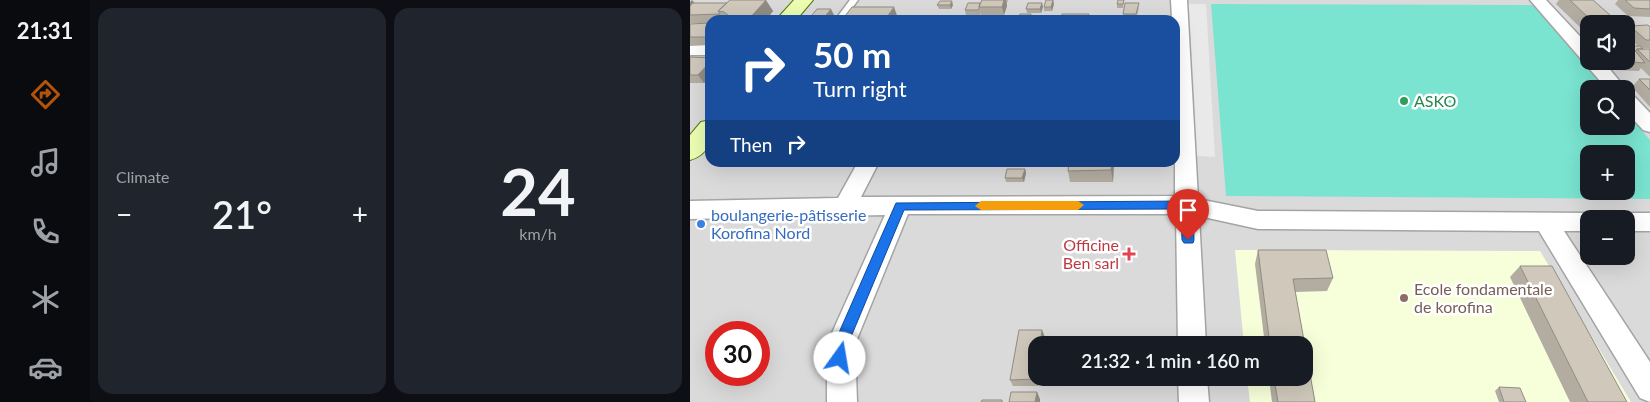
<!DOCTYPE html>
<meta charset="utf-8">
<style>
body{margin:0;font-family:Lato,sans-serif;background:#20242c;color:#f1f3f6;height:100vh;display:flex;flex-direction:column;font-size:19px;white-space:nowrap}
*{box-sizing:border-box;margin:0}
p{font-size:16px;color:#9ea1a6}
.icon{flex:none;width:28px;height:28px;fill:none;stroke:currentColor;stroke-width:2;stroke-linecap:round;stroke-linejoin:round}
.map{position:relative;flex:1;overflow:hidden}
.details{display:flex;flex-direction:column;gap:8px;padding:8px;background:#0d0f14;width:600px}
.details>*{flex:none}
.guide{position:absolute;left:15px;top:15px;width:475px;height:152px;border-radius:15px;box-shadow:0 5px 20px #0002;background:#1a4fa0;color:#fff;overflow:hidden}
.controls{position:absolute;left:890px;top:15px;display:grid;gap:10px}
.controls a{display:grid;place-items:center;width:55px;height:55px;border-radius:10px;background:#171b24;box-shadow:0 5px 20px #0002;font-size:25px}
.speed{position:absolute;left:15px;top:321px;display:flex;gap:10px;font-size:25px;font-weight:700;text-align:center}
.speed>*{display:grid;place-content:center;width:65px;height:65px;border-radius:50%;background:#171b24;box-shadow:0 5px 20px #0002;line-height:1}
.speed .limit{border:8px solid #d22;background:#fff;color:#111}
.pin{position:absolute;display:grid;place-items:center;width:42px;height:42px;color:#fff;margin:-51px -21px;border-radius:50% 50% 50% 0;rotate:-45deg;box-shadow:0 0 5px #0007}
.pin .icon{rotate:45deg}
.me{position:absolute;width:55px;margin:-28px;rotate:13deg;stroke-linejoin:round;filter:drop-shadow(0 0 4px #0008)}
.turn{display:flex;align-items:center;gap:18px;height:105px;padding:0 25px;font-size:22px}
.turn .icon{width:65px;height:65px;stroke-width:2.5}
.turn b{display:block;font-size:35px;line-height:42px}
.then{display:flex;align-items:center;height:48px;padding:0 25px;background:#0003;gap:10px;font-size:19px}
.big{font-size:38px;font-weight:600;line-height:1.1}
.details .widget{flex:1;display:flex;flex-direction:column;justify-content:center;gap:8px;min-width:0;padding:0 18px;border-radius:15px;background:#20242c}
.details .dial{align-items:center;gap:0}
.dial b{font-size:65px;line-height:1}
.heat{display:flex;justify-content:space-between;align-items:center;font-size:28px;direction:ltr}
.details .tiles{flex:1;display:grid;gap:8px;grid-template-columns:repeat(2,1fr)}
.trip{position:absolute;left:338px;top:336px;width:285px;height:50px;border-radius:15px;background:#171b24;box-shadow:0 5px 20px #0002;font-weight:600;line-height:50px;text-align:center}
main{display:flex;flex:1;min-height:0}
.tab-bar{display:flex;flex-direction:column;width:90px;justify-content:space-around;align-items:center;background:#090b0e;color:#9ea1a6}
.tab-bar .icon{width:35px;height:35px}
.tab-bar .selected{color:#b45309}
.tab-bar b{font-size:22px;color:#f1f3f6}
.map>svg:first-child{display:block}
</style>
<main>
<nav class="tab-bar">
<b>21:31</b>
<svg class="icon selected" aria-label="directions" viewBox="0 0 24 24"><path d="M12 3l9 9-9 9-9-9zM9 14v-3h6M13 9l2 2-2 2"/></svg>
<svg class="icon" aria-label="music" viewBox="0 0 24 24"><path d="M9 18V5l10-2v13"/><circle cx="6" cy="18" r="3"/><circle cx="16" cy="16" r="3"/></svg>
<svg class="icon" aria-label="phone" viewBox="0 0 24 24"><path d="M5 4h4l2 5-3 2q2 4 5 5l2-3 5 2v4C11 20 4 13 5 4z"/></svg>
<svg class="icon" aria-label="climate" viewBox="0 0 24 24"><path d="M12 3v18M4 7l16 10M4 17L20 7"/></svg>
<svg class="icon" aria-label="car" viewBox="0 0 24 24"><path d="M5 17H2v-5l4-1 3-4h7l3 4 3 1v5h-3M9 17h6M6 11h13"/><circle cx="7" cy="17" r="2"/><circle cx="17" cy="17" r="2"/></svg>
</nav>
<section class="details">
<div class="tiles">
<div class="widget"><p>Climate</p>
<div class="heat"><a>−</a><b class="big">21°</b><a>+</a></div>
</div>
<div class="widget dial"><b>24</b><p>km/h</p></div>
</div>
</section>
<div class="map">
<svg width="960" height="402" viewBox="0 0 960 402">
<rect width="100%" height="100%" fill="#efede2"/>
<path fill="#dbdada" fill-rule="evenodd" d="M0,0H960V402H0ZM20,20H485V162H20ZM899,24H936V61H899ZM899,89H936V126H899ZM899,154H936V191H899ZM899,219H936V256H899ZM26,332H69V375H26ZM346,345H614V378H346Z"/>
<path fill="#f7ffda" d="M545,250L850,251L941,402H560L557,378H614V345H554Z"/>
<path fill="#7ae4d1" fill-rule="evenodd" d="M521,4L844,5L916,89H899V126H936V112L960,140V199L536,196ZM899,154H936V191H899Z"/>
<path fill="#e9e9e9" d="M489,4H516L525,157L495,155L485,43Z"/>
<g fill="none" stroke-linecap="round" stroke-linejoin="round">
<g stroke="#a4a4a4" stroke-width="3">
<path id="service" d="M160,0H168L153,20H145Z"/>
</g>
<g stroke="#a4a4a4" stroke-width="3">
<path id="minor" d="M481,0H497L508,199L568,211L899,213L907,216L909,219H899V231H874L960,362V402L950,398L849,231L568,229L509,216L516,345H488L486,214H218L165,344L167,402H137V344L195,215L0,219V201L148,198L168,162H189L171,197L485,196V20H482Z
M840,0H856L899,46V61H913L936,89H917Z
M0,45H20V55H0Z
M936,93L943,95L960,113V132L953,130L936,111Z
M936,213H960V231H936V219H926L928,216Z
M488,378H517L519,402H489Z"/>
</g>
<g stroke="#527700" stroke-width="2">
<path id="secondary" d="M104,0H123L106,20H86Z
M20,120C20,139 22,153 0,160V135L11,122Z"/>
</g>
<use href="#service" fill="#fff" fill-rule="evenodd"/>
<use href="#minor" fill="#fff" fill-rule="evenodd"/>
<use href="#secondary" fill="#eafdb1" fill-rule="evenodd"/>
</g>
<path fill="#b2aca1" d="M2,0L5,3L81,8L83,11L76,20H20V23H0V15Z
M292,0H318L317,3V6L314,15H291L290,13V15H276L275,10L290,3Z
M363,0L364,4L362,11H354V7Z
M434,0L433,8H427V4Z
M869,0H903L930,24H899V36L866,4Z
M928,0H960V17L938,16L925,4Z
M352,3L353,7L351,13H337L336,9Z
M247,5H263L261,9H249Z
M162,7L208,18L207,20H152Z
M449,7L446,20H431L433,16V14Z
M20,23V45L0,46V24Z
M940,26L960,27V48H952L953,49H960V77L951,68L949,71L926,70L919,61H936L941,46H948L938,37L936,39V30H937Z
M0,57L20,58V77L14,83H0Z
M949,79H960V107L942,87Z
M379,162H424L423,182H380L378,171Z
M335,169L336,173L334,182H316L315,178Z
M568,250L643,278L637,291L605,292L625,402H582L579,378H614V345H575L565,264Z
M830,266L937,402H880L820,277Z
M355,337L346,378H349L348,386H323L320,380Z
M809,387L836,402H809L805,391Z"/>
<path fill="#918c83" d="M2,0L8,8L0,15V2Z
M76,0L83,11L76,20H58Z
M314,0H316L317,6L314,15L312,7Z
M363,0L364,4L362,11L361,7Z
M262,1L263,5L261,9L260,5Z
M352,3L353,7L351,13L350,9Z
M204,7L208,18L207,20H198L197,17Z
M141,9L145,17L143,20H132Z
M341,14L343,20H339Z
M20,35V41L17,37Z
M20,62V77L14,83L8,75Z
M422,162H424L423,182L421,170Z
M335,169L336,173L334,182L332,178Z
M352,330L355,337L354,345H350Z
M346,368V378H349L348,386L345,379Z
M347,392L350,399V402H345Z"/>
<path fill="#cfc8bb" stroke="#918c83" d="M40,0H76L58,20H33L38,15L34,12L28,11Z
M292,0H314L312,7H289Z
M356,0H363L361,7H354Z
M428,0H434L433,4H427Z
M880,0H903L930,24H905Z
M935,0H960V9L944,8Z
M250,1H262L260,5H247Z
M3,3H37L28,11L30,14L0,15V6Z
M278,3H290L289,7V9L288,10H275Z
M338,3H352L350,9H336Z
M435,3H449L446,14H433Z
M162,7H204L197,17H181L180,20H152Z
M127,9H141L132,20H118Z
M330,14H341L339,20H327Z
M372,14H399L397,20H370Z
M290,16H307L305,20H288Z
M431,16H445V20H431Z
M324,18H328L327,20H323Z
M20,23V32L19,34L20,35L17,37H0V24Z
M958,25L960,27V40H956L940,26Z
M936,42H938L955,63L932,61H936Z
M941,46H950L953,49H947L945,51Z
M947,49H960V62Z
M0,57L20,58V62L8,75H0Z
M949,79H960V90Z
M379,162H422L421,170L378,171Z
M317,169H335L332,178H315Z
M568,250H636L643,278L603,279L625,402H588L584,378H614V345H580Z
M830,266H862L937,402H898Z
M329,330H352L350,345H346V368L345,379L320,380Z
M809,387L830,388L836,402H814Z
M321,392H347L345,402H319Z
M292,400H312V402H291Z"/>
<path fill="#1a73e8" stroke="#114b97" d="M497,201L503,205L504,240L503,243H494L492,240L491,209L214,210L158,344L155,363L150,365L145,363L142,358L144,344L206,203Z"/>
<path fill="#f59e0b" d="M291,201H388L394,205L388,210H291L285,206Z"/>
<circle fill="#2e9e5b" stroke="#fff" stroke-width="2" cx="714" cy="101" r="5"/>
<circle fill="#3f7fe0" stroke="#fff" stroke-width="2" cx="11" cy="224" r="5"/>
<path fill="#e0444e" stroke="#fff" stroke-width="2" d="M436.5 246.5h5v5h5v5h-5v5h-5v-5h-5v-5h5z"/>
<circle fill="#8d6e63" stroke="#fff" stroke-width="2" cx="714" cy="298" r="5"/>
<g text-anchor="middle" stroke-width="5" stroke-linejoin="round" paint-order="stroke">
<g font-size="16" fill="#27864d" stroke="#fff" text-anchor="start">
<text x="724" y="107">ASKO</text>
</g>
<g font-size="16" fill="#366cbe" stroke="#fff" text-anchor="start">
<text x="21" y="221">boulangerie-pâtisserie<tspan x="21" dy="18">Korofina Nord</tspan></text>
</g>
<g font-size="16" fill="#be3a42" stroke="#fff" text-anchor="end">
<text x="429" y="251">Officine<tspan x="429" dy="18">Ben sarl</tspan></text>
</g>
<g font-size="16" fill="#785e54" stroke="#fff" text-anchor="start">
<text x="724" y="295">Ecole fondamentale<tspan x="724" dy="18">de korofina</tspan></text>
</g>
</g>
</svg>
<div class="controls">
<a><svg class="icon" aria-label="sound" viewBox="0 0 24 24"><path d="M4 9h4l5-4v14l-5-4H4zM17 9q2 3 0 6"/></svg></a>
<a><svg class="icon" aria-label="search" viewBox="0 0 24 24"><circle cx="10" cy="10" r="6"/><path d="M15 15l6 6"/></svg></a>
<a>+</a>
<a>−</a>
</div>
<div class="speed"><div class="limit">30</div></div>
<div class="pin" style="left:498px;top:240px;background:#d93025"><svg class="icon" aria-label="arrive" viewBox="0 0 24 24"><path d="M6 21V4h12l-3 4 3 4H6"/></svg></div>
<svg class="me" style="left:150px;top:358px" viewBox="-20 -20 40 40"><circle r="19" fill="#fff"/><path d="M0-13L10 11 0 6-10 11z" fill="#1a73e8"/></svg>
<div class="trip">21:32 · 1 min · 160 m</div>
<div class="guide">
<div class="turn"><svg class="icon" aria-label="right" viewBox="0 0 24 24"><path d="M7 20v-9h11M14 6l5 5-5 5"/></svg><div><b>50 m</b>Turn right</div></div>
<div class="then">Then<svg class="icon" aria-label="right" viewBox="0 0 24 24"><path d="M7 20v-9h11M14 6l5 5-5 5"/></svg></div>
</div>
</div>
</main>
